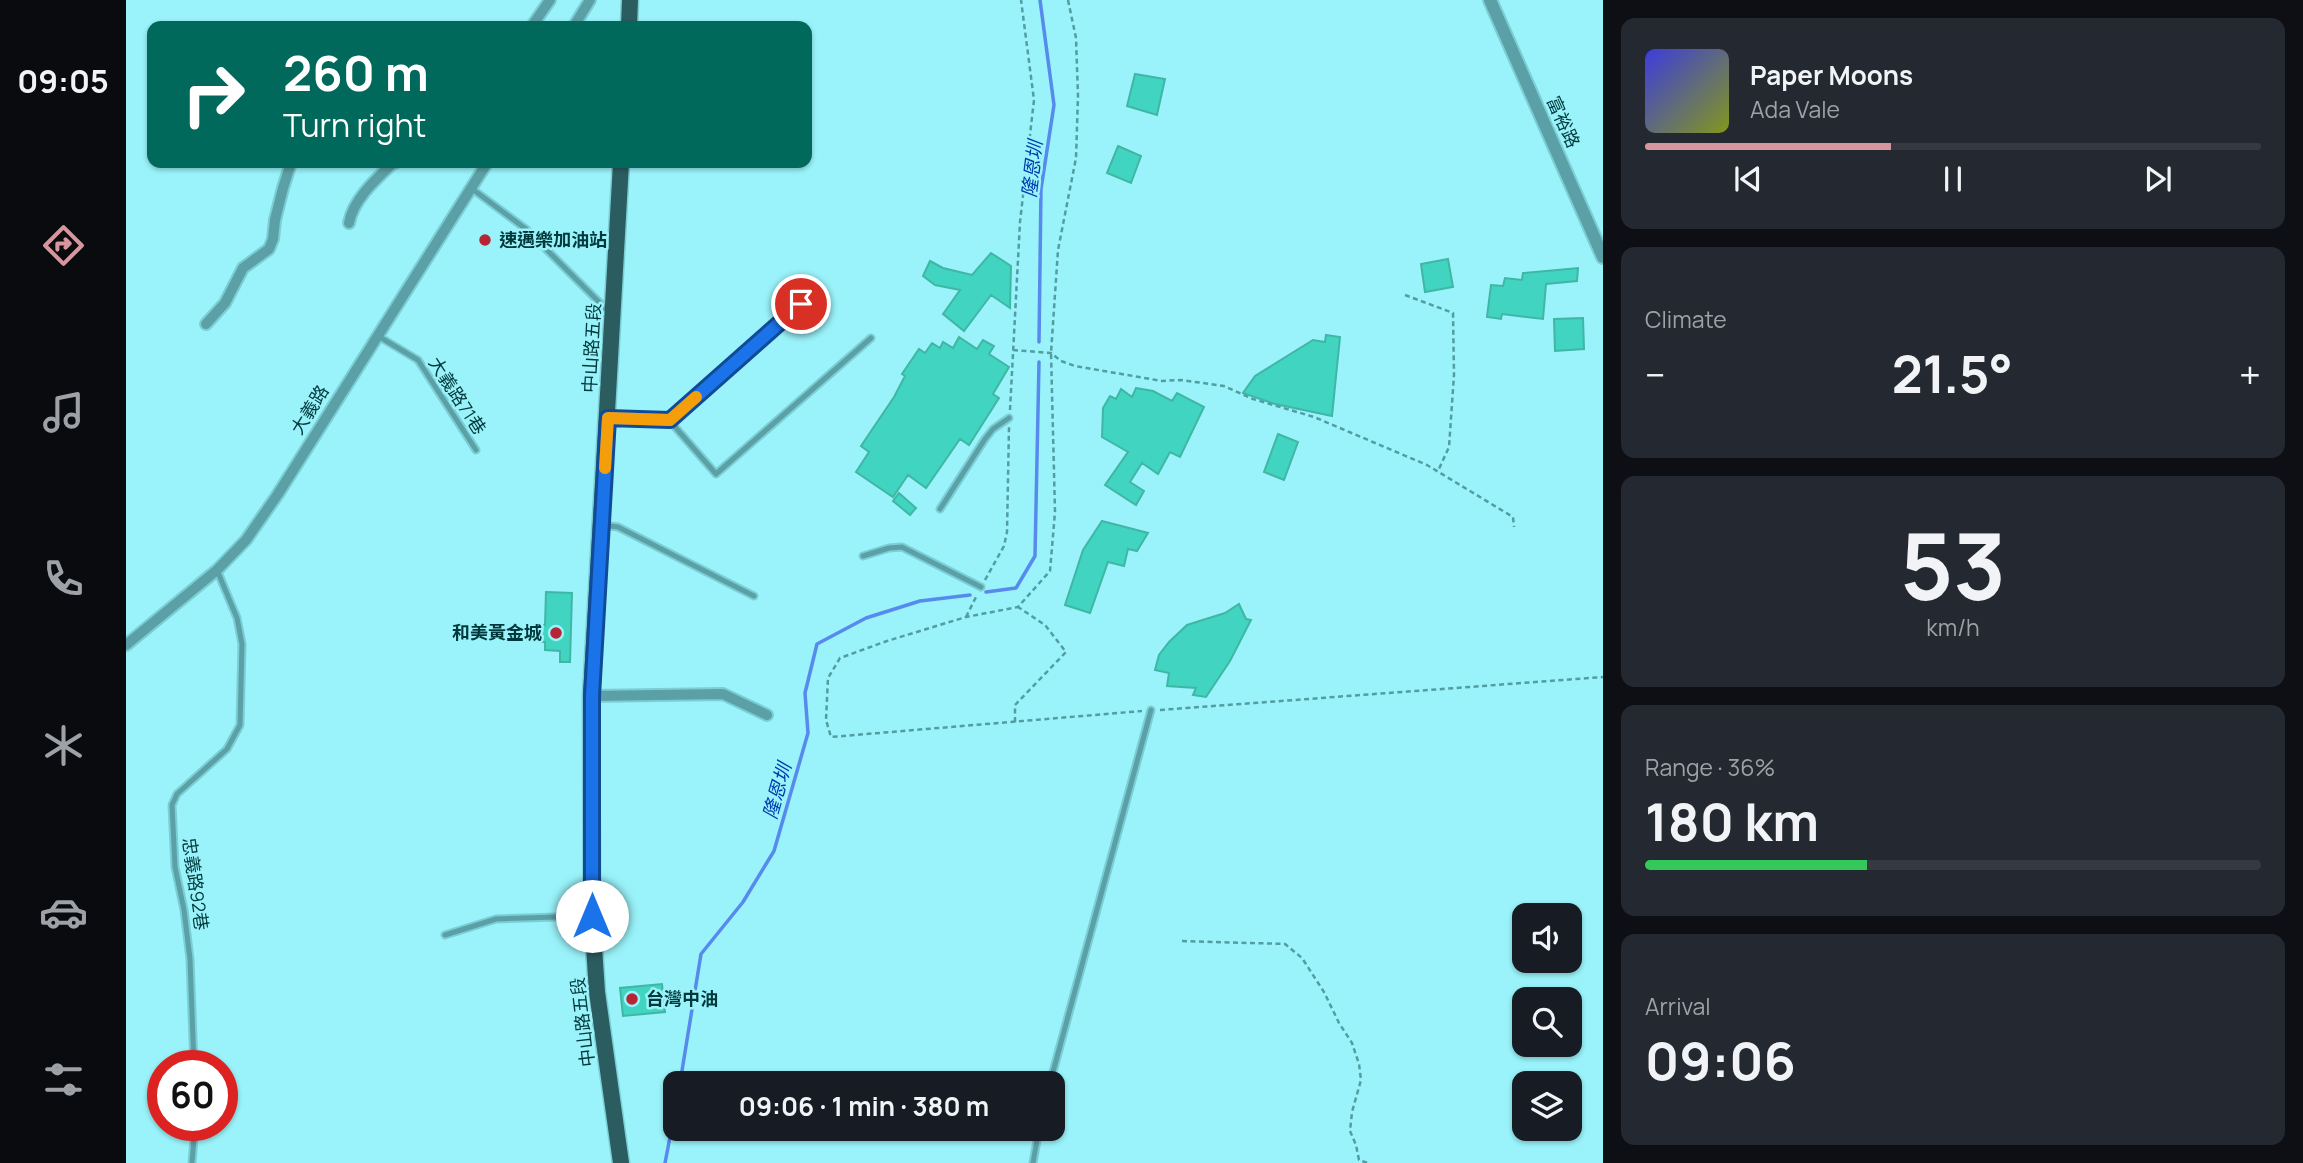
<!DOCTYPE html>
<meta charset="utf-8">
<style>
body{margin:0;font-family:Manrope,"Noto Sans TC",sans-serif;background:#242831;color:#f1f3f6;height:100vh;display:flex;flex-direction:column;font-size:26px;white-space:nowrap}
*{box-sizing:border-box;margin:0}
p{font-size:23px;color:#9ea1a6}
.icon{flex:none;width:38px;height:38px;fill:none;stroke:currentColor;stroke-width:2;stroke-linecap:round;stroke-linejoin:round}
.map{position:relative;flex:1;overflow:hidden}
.panel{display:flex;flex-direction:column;gap:18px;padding:18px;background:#0d0f14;width:700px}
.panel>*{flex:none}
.banner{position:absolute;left:21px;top:21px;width:665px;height:147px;border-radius:14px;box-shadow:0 2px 5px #0004;background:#00695c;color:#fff;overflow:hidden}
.fabs{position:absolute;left:1386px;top:903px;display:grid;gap:14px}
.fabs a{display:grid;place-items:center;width:70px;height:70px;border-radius:14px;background:#171b24;box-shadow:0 2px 5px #0004;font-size:35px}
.speed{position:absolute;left:21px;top:1050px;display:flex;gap:14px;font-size:35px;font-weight:700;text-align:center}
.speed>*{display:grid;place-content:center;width:91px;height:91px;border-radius:50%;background:#171b24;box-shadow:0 2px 5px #0004;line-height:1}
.speed .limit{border:10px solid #d22;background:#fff;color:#111}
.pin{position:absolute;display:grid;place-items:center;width:60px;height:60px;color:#fff;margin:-30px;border:4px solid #fff;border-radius:50%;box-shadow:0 2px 7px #0007}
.me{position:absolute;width:77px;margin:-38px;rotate:0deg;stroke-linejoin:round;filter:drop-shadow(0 0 5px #0008)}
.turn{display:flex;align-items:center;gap:24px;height:147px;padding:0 21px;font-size:32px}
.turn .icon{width:91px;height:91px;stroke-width:2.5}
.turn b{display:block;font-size:49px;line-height:60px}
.big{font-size:52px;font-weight:700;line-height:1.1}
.panel .card{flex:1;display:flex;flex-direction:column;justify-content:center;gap:10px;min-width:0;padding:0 24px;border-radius:14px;background:#242831}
.panel .dial{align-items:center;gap:0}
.dial b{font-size:91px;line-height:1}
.song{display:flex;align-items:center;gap:21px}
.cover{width:84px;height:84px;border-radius:10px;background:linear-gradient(135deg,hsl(240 70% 55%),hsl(70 70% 35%))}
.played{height:7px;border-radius:4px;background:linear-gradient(90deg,#d6969e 40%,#363941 40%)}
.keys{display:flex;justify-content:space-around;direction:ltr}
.heat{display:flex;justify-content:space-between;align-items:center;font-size:38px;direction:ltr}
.charge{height:10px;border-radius:5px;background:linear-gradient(90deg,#34c759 36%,#363941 0)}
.trip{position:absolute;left:537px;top:1071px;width:402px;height:70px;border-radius:14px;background:#171b24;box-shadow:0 2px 5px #0004;font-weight:700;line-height:70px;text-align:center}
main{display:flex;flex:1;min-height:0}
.tab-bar{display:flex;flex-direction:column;width:126px;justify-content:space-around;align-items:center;background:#090b0e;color:#9ea1a6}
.tab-bar .icon{width:49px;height:49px}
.tab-bar .on{color:#d6969e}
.tab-bar b{font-size:32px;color:#f1f3f6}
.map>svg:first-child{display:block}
</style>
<main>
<nav class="tab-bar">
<b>09:05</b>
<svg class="icon on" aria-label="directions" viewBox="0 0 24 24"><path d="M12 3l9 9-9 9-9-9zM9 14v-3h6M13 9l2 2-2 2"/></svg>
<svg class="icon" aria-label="music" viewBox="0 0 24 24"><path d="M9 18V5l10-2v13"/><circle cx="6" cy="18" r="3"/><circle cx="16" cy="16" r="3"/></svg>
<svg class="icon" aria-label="phone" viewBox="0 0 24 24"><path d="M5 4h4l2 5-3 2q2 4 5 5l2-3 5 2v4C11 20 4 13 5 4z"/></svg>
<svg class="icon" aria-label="climate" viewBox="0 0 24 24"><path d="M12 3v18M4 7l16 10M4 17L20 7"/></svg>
<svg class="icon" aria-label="car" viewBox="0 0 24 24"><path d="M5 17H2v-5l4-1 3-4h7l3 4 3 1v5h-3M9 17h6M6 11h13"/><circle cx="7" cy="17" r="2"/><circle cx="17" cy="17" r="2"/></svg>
<svg class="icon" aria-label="filters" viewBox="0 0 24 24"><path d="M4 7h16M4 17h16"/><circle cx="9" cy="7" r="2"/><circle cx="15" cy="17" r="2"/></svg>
</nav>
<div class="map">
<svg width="1477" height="1163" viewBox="0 0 1477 1163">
<rect width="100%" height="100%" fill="#9af3fa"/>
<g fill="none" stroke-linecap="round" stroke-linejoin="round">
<path stroke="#568aec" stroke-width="3.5" d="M913,342L915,189L928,105L914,0
M860,592L890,588L909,556L913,362
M554,1083L575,954L617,902L648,851L682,733L679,693L691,644L740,618L794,601L844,595
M539,1163L550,1106"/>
</g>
<path fill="#41d4c0" stroke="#40b6a5" stroke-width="2" d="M1009,74L1039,79L1031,115L1001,106Z
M992,146L1015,156L1005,183L981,173Z
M865,253L885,266L884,308L865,295L838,331L817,314L834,290L809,285L797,276L804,261L817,268L846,275Z
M1322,259L1327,287L1299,292L1295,264Z
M1452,268L1451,281L1420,284L1417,319L1376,314L1375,319L1361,317L1365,285L1377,286L1379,278L1396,280L1397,273Z
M1457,318L1458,349L1429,351L1428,319Z
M1200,335L1214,337L1206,416L1149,404L1117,393L1129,376L1187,340L1199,342Z
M833,337L851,349L857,340L868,346L863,354L883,367L867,394L873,398L843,445L834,439L800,488L782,475L767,497L730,472L743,452L735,446L768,397L779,376L776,374L793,349L799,353L806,343L814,348L817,342L827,348Z
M1010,388L1027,391L1046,401L1051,393L1078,407L1054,457L1044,452L1032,474L1016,463L1004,482L1018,491L1010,505L979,485L1002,452L976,437L977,408L984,396L990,399L995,389L1006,397Z
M1152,434L1172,442L1158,480L1138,472Z
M773,493L790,508L784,515L767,501Z
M976,521L1022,533L1011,551L1002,549L998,566L982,562L964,613L939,605L957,550Z
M420,592L446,593L444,662H434V651L419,650V642H415L416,625H419Z
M1113,604L1120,619L1125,620L1104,661L1080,697L1067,695L1070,688L1041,686L1043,673L1029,670L1033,655L1043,642L1061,625L1099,613Z
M536,984L539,1012L497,1016L494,988Z"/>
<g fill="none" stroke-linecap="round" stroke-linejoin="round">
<g stroke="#7bced4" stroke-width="9">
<path id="service" d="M345,188L400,229L483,312
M252,336L292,360L350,450
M482,418L543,420L694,287
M543,420L590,474L745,338
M814,509L859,439L867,429L883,418
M476,525L492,527L628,596
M737,556L763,548L776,547L855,587
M319,935L370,919L463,916
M68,1066L64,959L58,910L49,867L46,805L51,794L101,749L114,725L116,644L111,618L91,570
M924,1083L1025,710
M66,1163L69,1125
M907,1163L913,1129"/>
</g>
<g stroke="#7bced4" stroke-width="14">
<path id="minor" d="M406,26L424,0
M448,26L464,0
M223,223C227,200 249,180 266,164L269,163
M80,324L99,303L117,268L143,249L147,239L149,220L157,188L165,163
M0,645L91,570L120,540L152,494L361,163
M465,696L597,694L641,715"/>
</g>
<g stroke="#7bced4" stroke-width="16">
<path id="tertiary" d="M1364,0L1477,257"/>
</g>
<g stroke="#7bced4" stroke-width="19">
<path id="primary" d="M503,26L504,0
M495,1163L471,992L466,916L465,696L495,163"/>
</g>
<path stroke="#529da2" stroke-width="2.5" stroke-dasharray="5 3.5" stroke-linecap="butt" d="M942,0L950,38L952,96L950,158L932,250L925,353L929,512L924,571L892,607L840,617L761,641L714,658L702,678L700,720L705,737L1016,711
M1279,295L1327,313L1328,375L1323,447L1312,471
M887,350L925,353L935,361L949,366L1036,381L1055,380L1098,386L1127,399L1188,417L1301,465L1387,517L1388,527
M884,410L894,222L908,100L895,0
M859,580L878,546L881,532L883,427
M840,617L851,595
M1034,710L1477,677
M889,722V705L940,652L919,625L892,607
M1056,941L1159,944L1176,958L1198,992L1213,1023L1226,1043L1233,1064L1235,1080L1226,1112L1224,1131L1230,1145L1233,1160L1242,1163"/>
<use href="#service" stroke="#5ba0a6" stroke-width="5"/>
<use href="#minor" stroke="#5ba0a6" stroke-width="10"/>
<use href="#tertiary" stroke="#5ba0a6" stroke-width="12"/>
<use href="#primary" stroke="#2b5c60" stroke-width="16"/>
</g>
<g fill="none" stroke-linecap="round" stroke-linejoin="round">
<g stroke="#114b97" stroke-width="18">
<path id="route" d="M466,916V696L482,418L544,420L675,304"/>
</g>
<use href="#route" stroke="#1a73e8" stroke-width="12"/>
<path stroke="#f59e0b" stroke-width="12" d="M479,468L482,418L544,420L570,397"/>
</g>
<g fill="#b62533" stroke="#9af3fa" stroke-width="2.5">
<circle cx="359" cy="240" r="7"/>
<circle cx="430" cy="633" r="7"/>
<circle cx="506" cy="999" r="7"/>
</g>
<g text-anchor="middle" stroke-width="5" stroke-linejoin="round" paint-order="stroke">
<g font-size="18" fill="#00393c" stroke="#9af3fa">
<text transform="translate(1437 122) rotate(66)" y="6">富裕路</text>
<text transform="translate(466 348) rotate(-87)" y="6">中山路五段</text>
<text transform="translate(331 396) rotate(57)" y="6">大義路71巷</text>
<text transform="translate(184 410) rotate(-58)" y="6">大義路</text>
<text transform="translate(69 884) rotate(82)" y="6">忠義路92巷</text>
<text transform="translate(457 1022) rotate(-97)" y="6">中山路五段</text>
</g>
<g font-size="18" font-weight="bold" fill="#00393c" stroke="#9af3fa" text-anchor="start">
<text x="373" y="246">速邁樂加油站</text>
<text x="416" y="639" text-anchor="end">和美黃金城</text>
<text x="520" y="1005">台灣中油</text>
</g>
<g font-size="19" font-style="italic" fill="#013dae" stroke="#9af3fa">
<text transform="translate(906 169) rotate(-83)" y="7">隆恩圳</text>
<text transform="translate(651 791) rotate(-74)" y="7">隆恩圳</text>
</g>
</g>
</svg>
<div class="fabs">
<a><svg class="icon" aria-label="sound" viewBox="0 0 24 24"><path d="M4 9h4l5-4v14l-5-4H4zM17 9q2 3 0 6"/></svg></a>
<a><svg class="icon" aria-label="search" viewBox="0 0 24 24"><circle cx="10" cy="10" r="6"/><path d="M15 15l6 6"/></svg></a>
<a><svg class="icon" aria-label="layers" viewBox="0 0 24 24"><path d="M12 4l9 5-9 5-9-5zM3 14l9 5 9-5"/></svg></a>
</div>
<div class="speed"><div class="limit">60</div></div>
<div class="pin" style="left:675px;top:304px;background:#d93025"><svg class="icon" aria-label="arrive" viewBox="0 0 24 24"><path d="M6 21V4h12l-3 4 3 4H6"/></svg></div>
<svg class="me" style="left:466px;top:916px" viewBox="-20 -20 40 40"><circle r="19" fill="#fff"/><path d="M0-13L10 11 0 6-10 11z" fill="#1a73e8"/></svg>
<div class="trip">09:06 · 1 min · 380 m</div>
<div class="banner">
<div class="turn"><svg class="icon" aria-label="right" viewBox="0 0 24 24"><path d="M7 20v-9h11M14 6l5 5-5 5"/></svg><div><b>260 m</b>Turn right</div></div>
</div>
</div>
<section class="panel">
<div class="card">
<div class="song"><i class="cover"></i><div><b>Paper Moons</b><p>Ada Vale</p></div></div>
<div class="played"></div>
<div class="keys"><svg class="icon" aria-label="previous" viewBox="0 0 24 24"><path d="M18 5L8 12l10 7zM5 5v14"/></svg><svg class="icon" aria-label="pause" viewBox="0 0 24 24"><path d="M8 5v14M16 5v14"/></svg><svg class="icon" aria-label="next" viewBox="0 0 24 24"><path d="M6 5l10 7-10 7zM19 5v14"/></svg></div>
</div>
<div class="card"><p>Climate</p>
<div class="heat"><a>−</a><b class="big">21.5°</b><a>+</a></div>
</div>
<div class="card dial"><b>53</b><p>km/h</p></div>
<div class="card"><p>Range · 36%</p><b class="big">180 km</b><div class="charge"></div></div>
<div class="card"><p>Arrival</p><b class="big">09:06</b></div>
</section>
</main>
